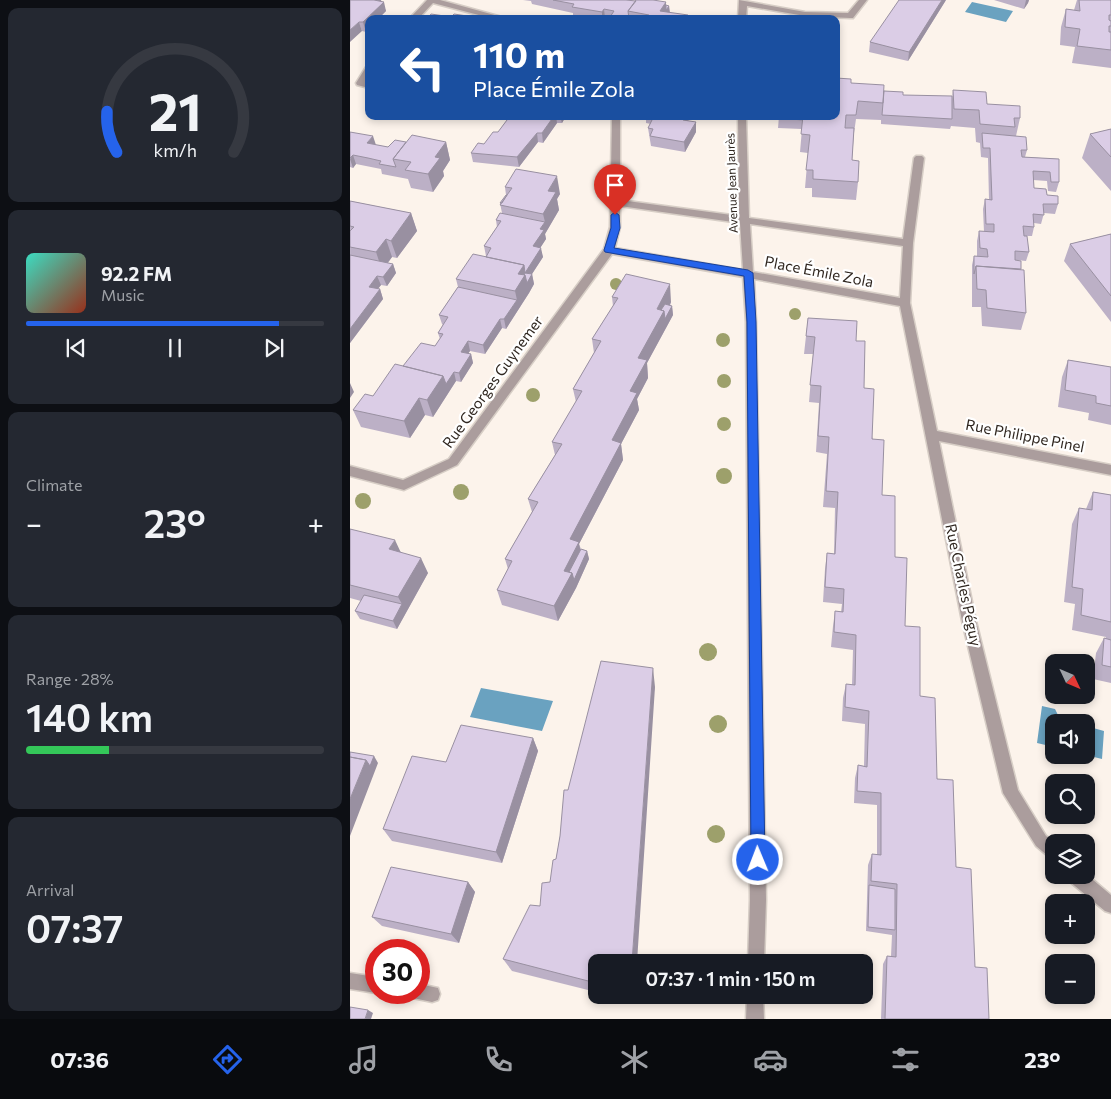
<!DOCTYPE html>
<meta charset="utf-8">
<style>
body{margin:0;font-family:Commissioner,sans-serif;background:#242831;color:#f1f3f6;height:100vh;display:flex;flex-direction:column;font-size:19px;white-space:nowrap}
*{box-sizing:border-box;margin:0}
p{font-size:16px;color:#9ea1a6}
.icon{flex:none;width:28px;height:28px;fill:none;stroke:currentColor;stroke-width:2;stroke-linecap:round;stroke-linejoin:round}
.map{position:relative;flex:1;overflow:hidden}
.drawer{display:flex;flex-direction:column;gap:8px;padding:8px;background:#0d0f14;width:350px}
.drawer>*{flex:none}
.hud{position:absolute;left:15px;top:15px;width:475px;height:105px;border-radius:10px;box-shadow:0 2px 8px #0003;background:#1a4fa0;color:#fff;overflow:hidden}
.needle{width:32px;rotate:134deg}
.buttons{position:absolute;left:695px;top:654px;display:grid;gap:10px}
.buttons a{display:grid;place-items:center;width:50px;height:50px;border-radius:10px;background:#171b24;box-shadow:0 2px 8px #0003;font-size:25px}
.speed{position:absolute;left:15px;top:939px;display:flex;gap:10px;font-size:25px;font-weight:700;text-align:center}
.speed>*{display:grid;place-content:center;width:65px;height:65px;border-radius:50%;background:#171b24;box-shadow:0 2px 8px #0003;line-height:1}
.speed .limit{border:8px solid #d22;background:#fff;color:#111}
.pin{position:absolute;display:grid;place-items:center;width:42px;height:42px;color:#fff;margin:-51px -21px;border-radius:50% 50% 50% 0;rotate:-45deg;box-shadow:0 0 5px #0007}
.pin .icon{rotate:45deg}
.me{position:absolute;width:55px;margin:-28px;rotate:359deg;stroke-linejoin:round;filter:drop-shadow(0 0 4px #0008)}
.turn{display:flex;align-items:center;gap:18px;height:105px;padding:0 25px;font-size:22px}
.turn .icon{width:65px;height:65px;stroke-width:2.5}
.turn b{display:block;font-size:35px;line-height:42px}
.big{font-size:38px;font-weight:600;line-height:1.1}
.drawer .widget{flex:1;display:flex;flex-direction:column;justify-content:center;gap:8px;min-width:0;padding:0 18px;border-radius:10px;background:#242831}
.drawer .dial{align-items:center;gap:0}
.dial svg{height:130px;overflow:visible;fill:none;stroke:#363941;stroke-width:7;stroke-linecap:round;text-anchor:middle}
.dial text{fill:#f1f3f6;stroke:none}
.song{display:flex;align-items:center;gap:15px}
.cover{width:60px;height:60px;border-radius:8px;background:linear-gradient(135deg,hsl(170 70% 55%),hsl(10 70% 35%))}
.played{height:5px;border-radius:2px;background:linear-gradient(90deg,#2563eb 85%,#363941 85%)}
.keys{display:flex;justify-content:space-around;direction:ltr}
.heat{display:flex;justify-content:space-between;align-items:center;font-size:28px;direction:ltr}
.charge{height:8px;border-radius:4px;background:linear-gradient(90deg,#34c759 28%,#363941 0)}
.trip{position:absolute;left:238px;top:954px;width:285px;height:50px;border-radius:10px;background:#171b24;box-shadow:0 2px 8px #0003;font-weight:600;line-height:50px;text-align:center}
.menu{display:flex;height:80px;justify-content:space-around;align-items:center;background:#090b0e;color:#9ea1a6}
.menu .icon{width:35px;height:35px}
.menu .current{color:#2563eb}
.menu b{font-size:22px;color:#f1f3f6}
main{display:flex;flex:1;min-height:0}
.map>svg:first-child{display:block}
</style>
<main>
<section class="drawer">
<div class="widget dial"><svg viewBox="0 0 100 80">
<path d="M14 69A42 42 0 1 1 86 69"/>
<path d="M14 69A42 42 0 0 1 8 44" stroke="#2563eb"/>
<text x="50" y="56" font-size="32" font-weight="700">21</text>
<text x="50" y="72" font-size="11">km/h</text>
</svg></div>
<div class="widget">
<div class="song"><i class="cover"></i><div><b>92.2 FM</b><p>Music</p></div></div>
<div class="played"></div>
<div class="keys"><svg class="icon" aria-label="previous" viewBox="0 0 24 24"><path d="M18 5L8 12l10 7zM5 5v14"/></svg><svg class="icon" aria-label="pause" viewBox="0 0 24 24"><path d="M8 5v14M16 5v14"/></svg><svg class="icon" aria-label="next" viewBox="0 0 24 24"><path d="M6 5l10 7-10 7zM19 5v14"/></svg></div>
</div>
<div class="widget"><p>Climate</p>
<div class="heat"><a>−</a><b class="big">23°</b><a>+</a></div>
</div>
<div class="widget"><p>Range · 28%</p><b class="big">140 km</b><div class="charge"></div></div>
<div class="widget"><p>Arrival</p><b class="big">07:37</b></div>
</section>
<div class="map">
<svg width="761" height="1019" viewBox="0 0 761 1019">
<rect width="100%" height="100%" fill="#fcf3eb"/>
<path fill="#6aa2c0" d="M622,2L663,11L656,22L615,12Z
M131,688L203,701L192,731L120,717Z
M692,706L705,709L711,721L720,722H704V747L687,743Z
M736,726L754,731L752,759L736,755Z"/>
<g fill="none" stroke-linecap="round" stroke-linejoin="round">
<g stroke="#d7cec6" stroke-width="3">
<path id="minor" d="M77,0H90L159,19H144L83,3L68,19H59Z
M389,0L455,12L498,13L509,0H517L503,18H500L455,16L397,6L396,19H388Z
M19,66V76L15,82H19V88L7,85L6,83L16,67Z
M262,116H270V200L389,216L388,116H396L399,218L553,239L564,158L566,156H572L574,158L563,243L560,303L587,431L761,465V475L589,441L626,621L668,790L696,836L704,842V861L686,846L653,793L612,621L550,306L404,279L406,322L416,900L414,962H398L400,900L396,322L393,277L262,254L107,465L54,490L0,476V466L53,480L99,459L254,249L260,227ZM270,206L390,223L393,270L265,248L270,227ZM400,224L553,246L550,298L403,272Z
M736,874L761,895V913L755,911L719,881L717,875Z
M0,973L26,977V992H28L26,993L0,989Z
M69,984L88,988L90,994L88,1000L82,1002L63,998L61,992H69Z
M397,995H413L414,1019H396Z"/>
</g>
<use href="#minor" fill="#ab9d9d" fill-rule="evenodd"/>
</g>
<g fill="#9da06b">
<circle cx="266" cy="284" r="6"/>
<circle cx="445" cy="314" r="6"/>
<circle cx="373" cy="340" r="7"/>
<circle cx="374" cy="381" r="7"/>
<circle cx="183" cy="395" r="7"/>
<circle cx="374" cy="424" r="7"/>
<circle cx="374" cy="476" r="8"/>
<circle cx="111" cy="492" r="8"/>
<circle cx="13" cy="501" r="8"/>
<circle cx="358" cy="652" r="9"/>
<circle cx="368" cy="724" r="9"/>
<circle cx="366" cy="834" r="9"/>
</g>
<path fill="#bcb0c6" d="M0,0L32,2L36,11L28,19H19V28L16,32L12,31Z
M173,0H276L319,6L320,13L338,19H238L223,16V13L182,4L181,1Z
M596,0L558,61L519,52L520,42Z
M644,0H679L678,3L674,9Z
M727,0H761V68L722,63L725,47L710,45L711,27L716,9L724,10Z
M501,83L553,95L602,99L603,90L670,118L666,136L677,150L675,157L709,159V182L706,192L698,191L697,181L683,180L684,188L697,195L708,204L705,214L694,213L691,224L684,223V227L682,236H675L679,252L676,261L665,260L671,269L676,313L671,330L632,326L631,307H622V265L624,256H627V241L629,231L634,232L633,209L635,199L639,200L638,158L631,157L630,143L626,142L625,128L601,126L600,129L531,124V116V120L506,119L504,133L502,160L508,182L506,200L462,197V188H455L458,153L450,152L452,129L428,128L429,116H486Z
M160,116H216L212,123H207L193,143L188,142L169,167L123,162L121,153L134,144L148,132Z
M296,116H341L338,121L346,132L335,152L301,146L298,128L301,124L296,123Z
M761,129V191L732,158L740,134Z
M0,132L26,145L38,147L56,142H96L100,160L93,171L94,176L83,192L61,188L58,179L32,174L31,169L6,164L3,168L0,167Z
M155,187L210,194L207,199L209,210L195,234L196,239L190,248L193,257L182,274L184,284L179,293L156,329L152,328L135,354L120,351L118,353L121,354L123,363L111,382L106,381L83,417L75,415L60,438L11,427L3,410L23,396L53,366L85,346L90,339L88,333L93,325L92,324L89,315L108,287L106,279L136,256L134,246L147,227L146,220L152,213L150,203L156,195Z
M0,201L61,213L67,231L47,258L42,257L38,263L43,264L46,273L37,286L31,285L28,289H30L33,299L0,343Z
M761,234V322L714,261L720,244Z
M262,297L321,302L320,306H322L323,315L297,363L298,378L287,399L289,410L271,444L273,460L229,544L231,549L237,551L239,559L226,588L208,621L152,605L147,590L158,569L155,559L182,512L178,499L205,455L202,442L226,402L223,389L244,353L242,339L263,306Z
M458,318L506,341L532,495L545,557L555,626L606,867L625,967L639,1019H531L533,964L537,956H541L542,935L516,931L518,865L522,854L527,855V805L504,803L505,778L508,765L514,766L515,724L492,721L493,698L496,684L502,685L503,650L481,647L483,626L485,611L491,612L492,604L473,602L475,569L477,553L484,554L485,508L473,507L477,454L466,452L469,403L459,402L463,354H454Z
M718,360L761,367V425L738,420L739,413L708,407L712,377Z
M743,492L761,495V683L743,679L746,653L754,638L755,639L756,637L722,630L725,604L714,602L722,524L729,508L736,509Z
M0,529L51,552L78,573L47,629L10,619L5,611L11,601L0,598Z
M305,687L246,962V992L162,971L153,959L190,906L200,882L206,859L218,790Z
M183,738L188,751L152,863L42,841L33,829L96,762Z
M118,882L125,892L109,943L32,926L22,917Z
M258,995H285L284,1001Z"/>
<path fill="#9990a1" d="M24,0H31L32,3L34,2L36,11L28,19H19V28L16,32L13,22Z
M592,0H596L558,61L559,52Z
M676,0H679L678,3L674,9Z
M316,2V10L319,6L320,15L310,11Z
M254,9L255,18L252,19V12Z
M9,22L12,31L0,42V30Z
M204,116H206L207,123L193,143L192,133Z
M210,116H216L212,123Z
M335,116H341L333,129V120Z
M346,122V132L335,152L334,142Z
M187,133L188,142L169,167L167,157Z
M23,136L26,145L17,143Z
M96,142L100,160L93,171L94,176L83,192L78,174L85,157Z
M3,155L6,164L3,168L0,159Z
M207,176L210,194L207,199L209,210L195,234L196,239L185,256L183,246L190,229L195,222L193,214L198,191Z
M61,213L67,231L47,258L41,241Z
M36,239L42,257L32,270L26,252Z
M191,248L193,257L182,274L184,284L179,293L175,273Z
M43,264L46,273L37,286L33,277Z
M174,265L179,293L156,329L154,319L167,300L165,291L168,274Z
M27,276L31,285L22,296L19,287Z
M320,284L321,302L315,315L322,306L323,315L297,363L298,378L287,399L289,410L271,444L273,460L229,544L232,557L237,551L239,559L226,588L208,621L204,606L214,571L220,539L262,440L280,391L288,358L307,309Z
M30,289L33,299L0,343V329Z
M150,319L152,328L135,354L133,345Z
M118,341L120,351L113,361L111,352Z
M121,354L123,363L111,382L109,373Z
M104,372L106,381L83,417L77,400L93,376Z
M0,383L4,392L0,398Z
M69,398L75,415L60,438L54,421Z
M45,540L52,555L39,549Z
M71,558L78,573L47,629L43,621L52,604L48,597Z
M303,668L305,687L287,962H282Z
M183,738L188,751L152,863L146,852Z
M24,756L28,763L0,836V799L16,760Z
M118,882L125,892L109,943L101,934Z
M282,995H285L284,1001Z
M18,1010L23,1013L21,1019H15Z"/>
<path fill="#dbcde6" stroke="#9990a1" d="M0,0H24L34,2L13,22H9L0,30Z
M203,0H276L286,1L278,11L279,19H273L260,17L264,11L254,9L252,12L222,7L224,4Z
M286,0H303L316,2L310,11L338,15L335,19H297L299,15L278,11Z
M549,0H592L559,52L520,42Z
M729,0H761V15H759V20L761,21V26H759V32H761V50L727,46L730,29L715,27L716,9L730,11Z
M316,5L319,6L316,10Z
M81,14L101,17L104,14L130,18L129,19H77Z
M486,78L501,79V83L534,85L533,103L508,101L506,115H496L495,128H504L502,160L509,161L508,182L463,179V170H456L460,135L451,134L453,116H486Z
M603,90L636,92L637,104L670,106V118H664L665,127L630,124L629,110L604,109Z
M534,91L553,92V95L602,96V119L532,115Z
M160,116H204L192,133H187L167,157L121,153L128,143L134,144L143,132H148Z
M304,116H335L333,120L346,122L334,142L300,136L303,129L298,128Z
M429,116H453V120L429,118Z
M761,129V157L740,134Z
M0,132L23,136L17,143L38,147L45,140L56,142L43,159L46,167L29,164L31,161L18,158L3,155L0,158Z
M632,133L676,137L677,150H671L672,157L709,159V182H701L700,172L683,171L684,188L696,189L697,195L708,196V204H693L694,215L683,214L684,227L673,226L674,236H677L679,252L665,251V260L671,261V269L626,266L624,274V256L638,257L637,249L630,248L629,231L644,232V224H636L635,199L642,200L640,148H633Z
M62,135L96,142L85,157L90,158L78,174L55,170L61,162L43,159Z
M166,169L207,176L198,191L206,192L193,214L150,205L162,188L155,187Z
M156,195H157L152,203H150Z
M0,201L61,213L41,241L36,239L26,252L0,247V231L4,227L0,226Z
M150,213L195,222L190,229L194,230L183,246L191,248L175,273L182,274L177,283L175,275H174L175,273L174,265L136,257L141,248L134,246L151,221L146,220Z
M761,234V296L720,244Z
M123,254L174,265L168,274L175,275L165,291L106,279Z
M0,255L43,264L33,277L27,276L19,287L30,289L0,329Z
M626,266L674,270L676,313L637,308L636,290L627,289Z
M276,274L320,284L307,309L314,311L288,358L297,360L280,391L287,393L262,440L271,443L220,539L229,542L214,571L222,573L204,606L147,590L162,561L155,559L188,502L178,499L212,444L202,442L232,391L223,389L251,341L242,339L268,298L262,297Z
M108,287L167,300L154,319H150L133,345L118,341L111,352L121,354L109,373L104,372L96,384L93,376L53,366L71,343L85,346L93,334L88,333L98,317L89,315Z
M315,304L322,306L315,319L314,311L311,310Z
M458,318L507,321L506,341H515L514,388L524,389L522,439L534,440L532,495L545,496V557L557,558L555,626L570,627V696L585,698L587,779L603,780L606,867L621,869L625,967L637,968L639,1019H535L537,956L546,957L547,884L521,881L522,854L531,855V793L507,791L508,765L517,767L519,711L495,707L496,684L505,685L506,635L484,632L485,611L493,612L494,589L475,587L477,553L485,554L488,492L476,491L479,437L468,436L471,386L460,385L465,337L456,336Z
M718,360L761,367V406L746,403V396L715,390Z
M45,364L93,376L77,400L69,398L54,421L3,410L15,394L23,396Z
M743,492L761,495V622L731,615L733,589L722,587L729,508L742,510Z
M0,529L45,540L39,549L71,558L48,597L0,585Z
M231,549L237,551L224,580L222,573L219,572Z
M14,595L52,604L43,621L5,611Z
M754,638L761,640V667L752,665Z
M251,661L303,668L282,962H246V983L153,959L180,905L190,906L192,883L200,882L203,860L206,859L210,836L214,790H218Z
M111,725L183,738L146,852L33,829L62,756L96,762Z
M0,752L24,756L20,766L16,760L0,757Z
M0,757L16,760L0,799Z
M41,867L118,882L101,934L22,917Z
M519,885L545,889V930L518,927Z
M0,1007L18,1010L15,1019H0Z"/>
<path fill="#2563eb" stroke="#184099" d="M265,212L269,215L270,228L264,248L398,270L403,273L406,322L415,860L413,865L408,867L403,865L401,860L397,322L394,276L255,252L254,250L261,228V215Z"/>
<g text-anchor="middle" stroke-width="4.5" stroke-linejoin="round" paint-order="stroke">
<g font-size="12" fill="#302720" stroke="#fff">
<text transform="translate(382 183) rotate(-92)" y="4">Avenue Jean Jaurès</text>
</g>
<g font-size="15" fill="#302720" stroke="#fff">
<text transform="translate(469 272) rotate(11)" y="5">Place Émile Zola</text>
<text transform="translate(143 382) rotate(-54)" y="5">Rue Georges Guynemer</text>
<text transform="translate(675 436) rotate(11)" y="5">Rue Philippe Pinel</text>
<text transform="translate(613 585) rotate(78)" y="5">Rue Charles Péguy</text>
</g>
</g>
</svg>
<div class="buttons">
<a><svg class="needle" viewBox="-14 -14 28 28"><path d="M0-13l5 13h-10z" fill="#e53935"/><path d="M0 13l5-13h-10z" fill="#9ea1a6"/></svg></a>
<a><svg class="icon" aria-label="sound" viewBox="0 0 24 24"><path d="M4 9h4l5-4v14l-5-4H4zM17 9q2 3 0 6"/></svg></a>
<a><svg class="icon" aria-label="search" viewBox="0 0 24 24"><circle cx="10" cy="10" r="6"/><path d="M15 15l6 6"/></svg></a>
<a><svg class="icon" aria-label="layers" viewBox="0 0 24 24"><path d="M12 4l9 5-9 5-9-5zM3 14l9 5 9-5"/></svg></a>
<a>+</a>
<a>−</a>
</div>
<div class="speed"><div class="limit">30</div></div>
<div class="pin" style="left:265px;top:215px;background:#d93025"><svg class="icon" aria-label="arrive" viewBox="0 0 24 24"><path d="M6 21V4h12l-3 4 3 4H6"/></svg></div>
<svg class="me" style="left:408px;top:860px" viewBox="-20 -20 40 40"><circle r="17" fill="#2563eb" stroke="#fff" stroke-width="3"/><path d="M0-11L8 9 0 5-8 9z" fill="#fff"/></svg>
<div class="trip">07:37 · 1 min · 150 m</div>
<div class="hud">
<div class="turn"><svg class="icon" aria-label="left" viewBox="0 0 24 24"><path d="M17 20v-9H6M10 6l-5 5 5 5"/></svg><div><b>110 m</b>Place Émile Zola</div></div>
</div>
</div>
</main>
<nav class="menu">
<b>07:36</b>
<svg class="icon current" aria-label="directions" viewBox="0 0 24 24"><path d="M12 3l9 9-9 9-9-9zM9 14v-3h6M13 9l2 2-2 2"/></svg>
<svg class="icon" aria-label="music" viewBox="0 0 24 24"><path d="M9 18V5l10-2v13"/><circle cx="6" cy="18" r="3"/><circle cx="16" cy="16" r="3"/></svg>
<svg class="icon" aria-label="phone" viewBox="0 0 24 24"><path d="M5 4h4l2 5-3 2q2 4 5 5l2-3 5 2v4C11 20 4 13 5 4z"/></svg>
<svg class="icon" aria-label="climate" viewBox="0 0 24 24"><path d="M12 3v18M4 7l16 10M4 17L20 7"/></svg>
<svg class="icon" aria-label="car" viewBox="0 0 24 24"><path d="M5 17H2v-5l4-1 3-4h7l3 4 3 1v5h-3M9 17h6M6 11h13"/><circle cx="7" cy="17" r="2"/><circle cx="17" cy="17" r="2"/></svg>
<svg class="icon" aria-label="filters" viewBox="0 0 24 24"><path d="M4 7h16M4 17h16"/><circle cx="9" cy="7" r="2"/><circle cx="15" cy="17" r="2"/></svg>
<b>23°</b>
</nav>
